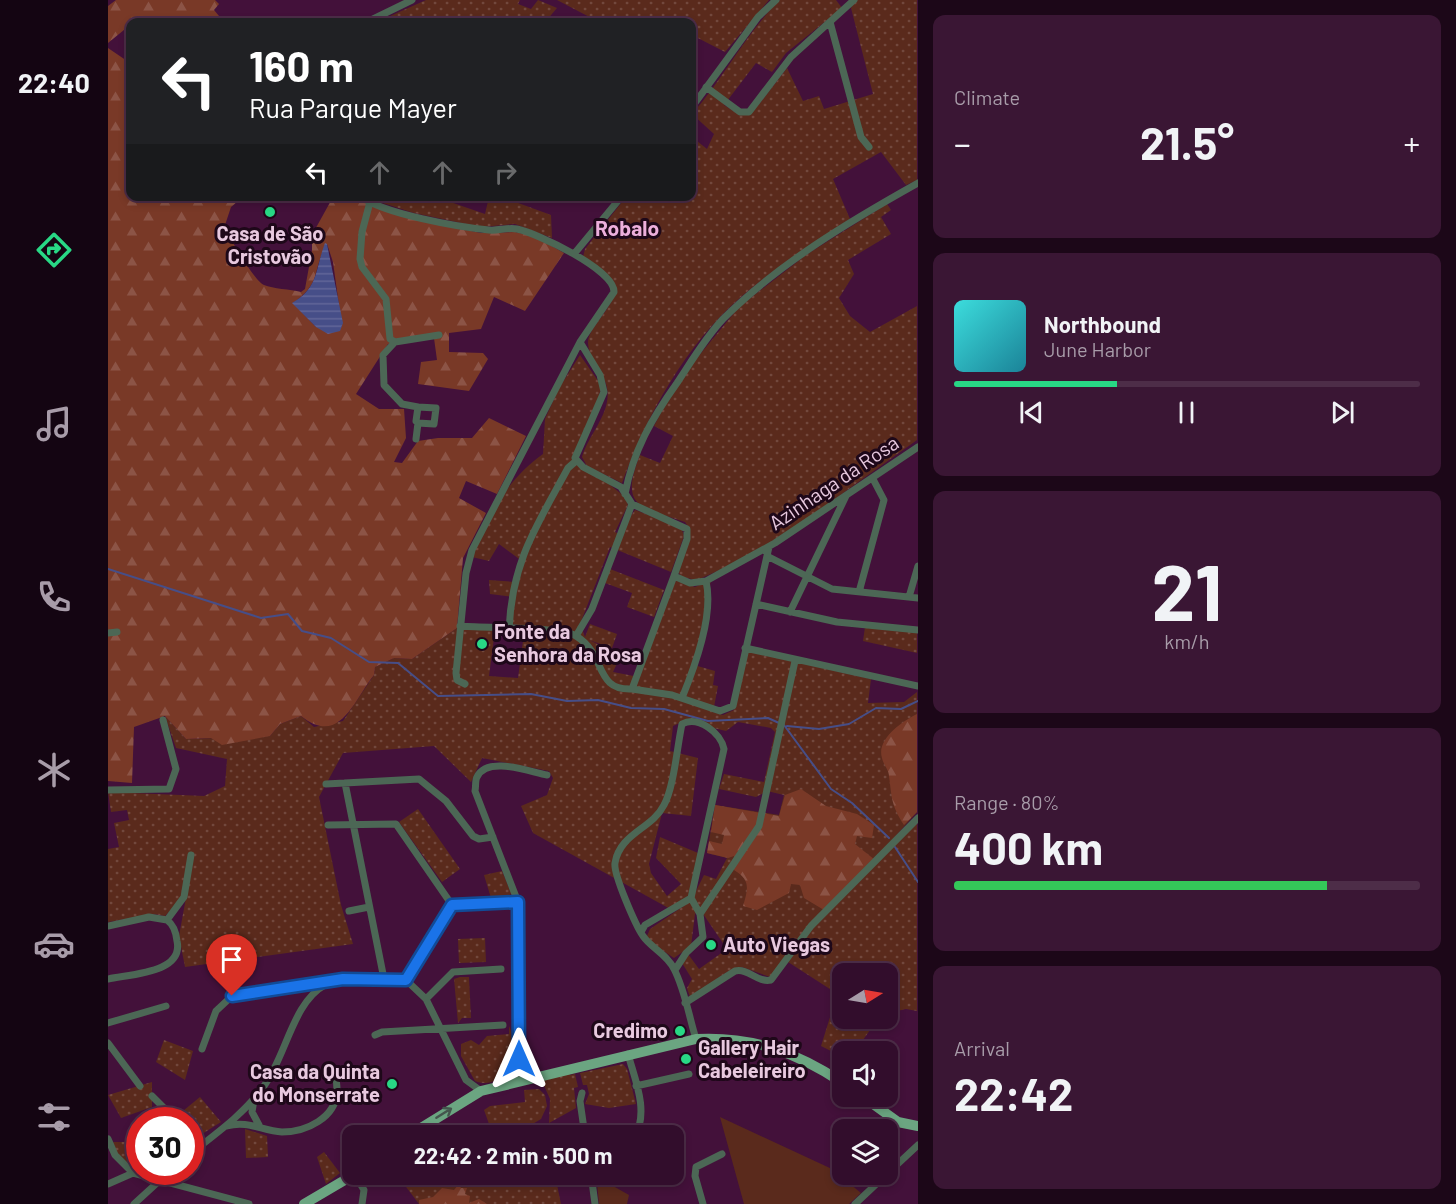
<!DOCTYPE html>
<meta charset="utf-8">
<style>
body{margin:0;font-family:Barlow,sans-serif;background:#3a1634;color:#f1f3f6;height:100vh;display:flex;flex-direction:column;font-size:22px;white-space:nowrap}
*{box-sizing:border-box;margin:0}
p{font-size:20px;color:#a89ca9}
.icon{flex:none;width:33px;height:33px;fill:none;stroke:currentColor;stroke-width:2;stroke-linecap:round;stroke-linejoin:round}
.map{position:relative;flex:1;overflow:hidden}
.side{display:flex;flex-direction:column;gap:15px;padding:15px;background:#1c0718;width:538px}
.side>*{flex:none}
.top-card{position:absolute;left:18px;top:18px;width:570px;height:183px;border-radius:12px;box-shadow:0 3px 9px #0003,0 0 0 2px #4d2d48;background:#202124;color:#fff;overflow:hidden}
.needle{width:39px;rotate:79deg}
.controls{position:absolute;left:724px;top:963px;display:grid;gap:12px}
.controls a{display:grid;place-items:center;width:66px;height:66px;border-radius:12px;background:#320d2c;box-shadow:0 3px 9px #0003,0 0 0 2px #4d2d48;font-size:30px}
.speed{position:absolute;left:18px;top:1107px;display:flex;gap:12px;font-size:30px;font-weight:700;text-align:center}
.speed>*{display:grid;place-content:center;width:78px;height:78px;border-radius:50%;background:#320d2c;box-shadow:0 3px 9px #0003,0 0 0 2px #4d2d48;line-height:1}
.speed .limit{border:9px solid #d22;background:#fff;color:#111}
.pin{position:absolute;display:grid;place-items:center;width:51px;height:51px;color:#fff;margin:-62px -26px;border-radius:50% 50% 50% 0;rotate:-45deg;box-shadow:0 0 6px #0007}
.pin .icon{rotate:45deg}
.me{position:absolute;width:66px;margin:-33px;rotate:0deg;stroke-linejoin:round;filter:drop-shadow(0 0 4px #0008)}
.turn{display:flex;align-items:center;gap:21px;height:126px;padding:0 24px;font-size:27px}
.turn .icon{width:78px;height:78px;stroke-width:2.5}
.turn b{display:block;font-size:42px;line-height:51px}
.lanes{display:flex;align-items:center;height:57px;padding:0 24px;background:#0003;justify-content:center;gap:30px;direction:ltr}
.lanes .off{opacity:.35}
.big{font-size:45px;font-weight:700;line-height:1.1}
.side .card{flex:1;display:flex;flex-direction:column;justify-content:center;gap:9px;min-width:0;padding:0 21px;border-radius:12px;background:#3a1634}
.side .dial{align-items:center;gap:0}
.dial b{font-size:78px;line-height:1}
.song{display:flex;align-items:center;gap:18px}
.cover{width:72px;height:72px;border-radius:9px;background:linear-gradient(135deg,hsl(180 70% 55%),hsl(190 70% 35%))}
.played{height:6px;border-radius:3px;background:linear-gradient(90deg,#28d885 35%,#4d2d48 35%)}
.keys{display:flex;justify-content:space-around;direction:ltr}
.heat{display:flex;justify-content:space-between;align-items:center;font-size:33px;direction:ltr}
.charge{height:9px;border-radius:4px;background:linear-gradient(90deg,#34c759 80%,#4d2d48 0)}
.trip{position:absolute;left:234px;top:1125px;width:342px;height:60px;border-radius:12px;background:#320d2c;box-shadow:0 3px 9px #0003,0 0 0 2px #4d2d48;font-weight:700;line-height:60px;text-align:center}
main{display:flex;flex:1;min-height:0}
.menu{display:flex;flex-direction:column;width:108px;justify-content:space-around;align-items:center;background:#140512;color:#a89ca9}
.menu .icon{width:42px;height:42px}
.menu .active{color:#28d885}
.menu b{font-size:27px;color:#f1f3f6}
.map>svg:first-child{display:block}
</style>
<main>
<nav class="menu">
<b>22:40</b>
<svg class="icon active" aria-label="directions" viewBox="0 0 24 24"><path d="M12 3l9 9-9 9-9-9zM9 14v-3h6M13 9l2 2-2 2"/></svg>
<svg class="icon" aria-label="music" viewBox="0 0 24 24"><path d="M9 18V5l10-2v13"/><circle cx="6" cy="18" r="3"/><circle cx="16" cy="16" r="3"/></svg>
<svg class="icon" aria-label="phone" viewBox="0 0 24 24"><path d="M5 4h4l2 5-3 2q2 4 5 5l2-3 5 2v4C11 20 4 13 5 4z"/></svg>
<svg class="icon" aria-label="climate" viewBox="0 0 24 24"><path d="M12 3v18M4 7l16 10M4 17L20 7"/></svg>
<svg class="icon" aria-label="car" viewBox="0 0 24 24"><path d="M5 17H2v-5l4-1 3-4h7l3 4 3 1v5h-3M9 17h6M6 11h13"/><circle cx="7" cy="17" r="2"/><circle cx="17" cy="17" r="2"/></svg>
<svg class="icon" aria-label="filters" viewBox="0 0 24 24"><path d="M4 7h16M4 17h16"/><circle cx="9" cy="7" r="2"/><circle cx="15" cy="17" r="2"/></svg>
</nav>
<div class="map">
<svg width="810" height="1204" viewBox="0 0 810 1204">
<defs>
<pattern id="grass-dots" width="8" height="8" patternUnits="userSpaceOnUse" patternTransform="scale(1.5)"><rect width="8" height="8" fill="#5a2a1c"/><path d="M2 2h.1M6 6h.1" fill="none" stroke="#72483d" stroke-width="1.8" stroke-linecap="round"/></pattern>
<pattern id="forest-firs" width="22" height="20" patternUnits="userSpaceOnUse" patternTransform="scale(1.5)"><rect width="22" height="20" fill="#793927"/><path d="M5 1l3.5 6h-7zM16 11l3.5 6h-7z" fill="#8c5446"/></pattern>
<pattern id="water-rules" width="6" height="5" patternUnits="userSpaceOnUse" patternTransform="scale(1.5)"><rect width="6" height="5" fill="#464e88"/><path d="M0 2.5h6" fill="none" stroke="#616698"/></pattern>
</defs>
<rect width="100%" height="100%" fill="#43113a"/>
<path fill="url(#grass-dots)" d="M318,0H412L410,4L423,9L430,0L449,8L438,21L440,22H269Z
M449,0H661L617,52L584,35V22H491Z
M672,0H728L734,8L678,53L664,72L648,63L616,105L630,114H640L652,103L679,68L695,101L711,96L716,109L765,94L743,8L747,0H809V180L798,185L773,152L725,179L742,219C705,243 668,267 634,296C577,345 539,415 514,483L479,466L474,457C482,431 508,409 497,381C492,369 480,356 480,343C480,335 485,329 489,323C519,282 512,287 475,257L477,249L518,197L584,196V137L599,149L606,134L584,114C616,78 637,34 672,0Z
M256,197H328L377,214L381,197H394L443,215L444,238L407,224L373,227L306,213Z
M779,204L783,210L773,217L783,234L740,260L746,274L731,298L742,316L762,332L809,306V440L675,536L614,569L589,580L574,577L570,572L581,528L577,522C532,507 511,508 532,455L552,463L565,436L546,426L557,405L589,358L631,307L698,255Z
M472,355L493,385L490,404L469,458L517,497L520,505L507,532L515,536L520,520L527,510L573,527L576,536L563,572L502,547L472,624L477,637L482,624L509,634L504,648L481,640L513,655L505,672L531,677L567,580L587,587L603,580L586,665L607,671L605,685L610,686L605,712L615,715L626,710L638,651L763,679L760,703L796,702L809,692V812L662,977L634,967L619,972L582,997L579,988L584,979L574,963L580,954L591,969L619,949L591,908L587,914L583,946L566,958L545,944L539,936L542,929L583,901L596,875L608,879L619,858L599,853L607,805L671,815L676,795L659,791L648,797L611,789L616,774L656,782L667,732L663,728L630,722L618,731L576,721L565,726L562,751L590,758L583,816L554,813L541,864L543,873L559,896L573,884L548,858L552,837L590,853L583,893L564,910L425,833L413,806L439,795L445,778L441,771L374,758L363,782L326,746L235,753L211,797L233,905L245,944L77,967L71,936L86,854L81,852L73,899L57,916L46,914L0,922V849L11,847L6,823L21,820L19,810L3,812L0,792L96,796L117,786L119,759L68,748L57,716L78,739L162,736L172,724L193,716L206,727L235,721L266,675L267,667L286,658L304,659L349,628L387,630L381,676L410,678L417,626L403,624L406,597L382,594L381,580L407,582L414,561L391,544L381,561L364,557C376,518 402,477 435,454L437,419L451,388Z
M502,569L556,590L546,617L519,607L524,593L497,583Z
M757,627L809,632V653L755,641Z
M310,809L352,869L334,882L291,822Z
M809,823V1011L798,1009L780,1013V974H735V1018L770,1019L747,1051L735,1052V1057L713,1046L728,998L725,991L680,962L704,929Z
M394,871L403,893L401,897L383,898L376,875Z
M377,938L378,962L351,963L350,939Z
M352,977H361L363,1018H354L350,1023L346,979Z
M401,1026C410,1043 400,1094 367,1081L353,1056V1044L363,1040L371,1045L379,1036L401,1034Z
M56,1040L85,1051L77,1080L48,1062Z
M515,1064L519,1069L528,1104L501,1108L477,1104L481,1094L479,1085H475L472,1073Z
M461,1072L462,1075L467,1074L470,1087L466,1088L468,1108L441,1123L442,1099L434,1081Z
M44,1082V1107L13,1118L0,1095Z
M431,1089L437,1095L439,1106L433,1119L406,1135H385L376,1110L382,1106L417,1102L416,1090Z
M92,1097L113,1122L94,1134L83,1127L82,1120H76L70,1115Z
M137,1129L159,1136L160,1157L138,1158Z
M5,1142H31L32,1172H52L50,1175L45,1177C27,1170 10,1162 5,1142Z
M216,1152L232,1173L218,1184L209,1157Z
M289,1175H447L453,1204H311Z"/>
<path fill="url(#forest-firs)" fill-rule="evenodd" d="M8,0H107L111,4L106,10L116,22H22V25L0,43V6Z
M0,48L22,63L16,73L22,76V196L135,197L123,207L116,228C124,240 146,281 156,285C165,289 182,289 193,292L197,289L204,250V235L225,197H245L284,212L338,226L373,233L407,232L426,236L456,253L417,311L386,297L373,329L341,333V352L375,353L380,359L361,391L310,384L313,362L329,360L326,338L280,344L248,394L271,409H296L298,438L286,462L294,463L310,441L330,438H364L381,418L418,436L389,494L358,481L351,498L378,513L355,558L349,628L304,659L286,658L267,667L266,675C245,701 232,747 193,716L172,724L162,736L114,745L103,738L78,739L57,716L26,727L24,783L0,781ZM219,244L225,262L234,327H208L185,303C215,282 203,271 219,244Z
M809,714V812L796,825C783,805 784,798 781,776C781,770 775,764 774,758C768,739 795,721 809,714Z
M693,789L718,806L749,814L766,825L764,838L749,836L747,844L767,860L716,910L696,898L692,885L683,884L681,893L649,910L635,906C640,889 643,880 626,870V856L620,858L599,853L601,841L614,844L616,835L603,832L607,805L671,816L677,795Z
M351,1184L353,1188H359L357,1194L362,1196L361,1203L371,1199L379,1204H311V1200L325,1197L334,1188L346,1190Z"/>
<path fill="#5a2a1c" d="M612,1117L724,1169L753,1193L741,1204H636Z
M498,1178V1182L521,1195L519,1204H491L489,1183Z"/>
<path fill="url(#water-rules)" d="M217,243L219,244L235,323L232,331L220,334L208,327L184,303C211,288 207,269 217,243Z"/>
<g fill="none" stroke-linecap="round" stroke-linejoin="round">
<path stroke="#464e88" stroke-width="2" d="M0,569L153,618L180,614L194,631L223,638L261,662L290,663L330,696L423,694L459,701L490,700L523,708L556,709L600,721L660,718L671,723
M676,725L723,789L744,803L781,838
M679,726L711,729L741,724L768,708L793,709L810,701
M787,847L810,882"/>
<path stroke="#4c6755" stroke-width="7" d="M259,22L304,0
M722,22L753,137L761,147
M598,87L632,112H641L683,57L746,0
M584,107L650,17L668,0
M252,196C275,214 351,227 381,230C390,231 400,227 409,229C429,233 507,270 506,292L472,342L492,375L496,392L467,458L475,467L513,487L524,504L579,529V539L566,576L582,583L598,581L667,543L810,447
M262,202L254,232L252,259L254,267L278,299L282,339L287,342L331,335
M466,254L514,196
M287,342L275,355L276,385L294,404L310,407
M308,439L310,423L326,424L328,408L310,407L308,421
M517,494C525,451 544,418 569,383C583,362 597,338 615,319C670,264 742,221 810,183
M659,556L724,589L810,598
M751,592L776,500L765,479
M801,597L810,566
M648,604L729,622L810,630
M682,612L738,496
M352,626C374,628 454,627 468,636C499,655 486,691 524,689L566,576
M401,630C404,561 428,527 460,468L468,461
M0,633L9,632
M468,636L484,609L524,504
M637,648L810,686
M357,684L349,680L348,673L358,573L364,550L472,342
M524,689L564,695L612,711L625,706L661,547
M574,698C587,666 606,615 598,581
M237,783L276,979
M218,784L311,779L338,801L365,836L371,839L385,837
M0,790L61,789L68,769L55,720
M220,825L288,824L344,905
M344,905L410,902
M241,911L261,907
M592,914L651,826L687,661
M59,920L76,897L83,855
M0,926L41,917L59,920
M533,932L537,925L583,898L616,749C613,733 590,715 574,724C569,747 566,787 556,805C544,829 512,833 507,863C505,874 528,926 535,936C543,948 559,954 566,969C577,990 581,1017 588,1039
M567,970L578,953L595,937L592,914L583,898
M0,979C23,974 76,973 69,941C68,932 66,925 59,920
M298,980L344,905
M318,999L345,972L393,969
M577,1003L627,971C641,968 649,983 663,980L703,926L810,818
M0,1023L58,1006
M267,1035L274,1032L395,1025
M0,1043L32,1086
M94,1049L108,1011L124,996L235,979L298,980L318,999L358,1080L373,1091
M520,1054C527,1080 541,1111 527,1136
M411,1080L410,902L367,791C368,787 367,780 369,777C379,755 422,772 439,775
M528,1086L581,1074
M474,1093L472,1101L477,1136
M44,1096L68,1120
M146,1100L144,1112L151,1125
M119,1126C140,1120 154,1131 174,1132C198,1132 228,1118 229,1091C229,1082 228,1071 221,1065
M82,1135L93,1146
M0,1139L7,1155L25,1173L141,1204
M82,1154C109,1133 137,1113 156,1086C178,1056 185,1002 217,985
M780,1173L810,1145
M483,1174L487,1204
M247,1175L256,1190L254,1204
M0,1184L25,1173
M26,1204L61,1172
M595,1204L587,1176L588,1167L614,1154
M747,1204L779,1174"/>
<path stroke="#6ba581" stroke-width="10" d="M754,1096L790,1122L810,1126
M300,1136L373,1091L588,1039C644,1036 688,1052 735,1083
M196,1204L247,1174"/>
</g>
<defs><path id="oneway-shaft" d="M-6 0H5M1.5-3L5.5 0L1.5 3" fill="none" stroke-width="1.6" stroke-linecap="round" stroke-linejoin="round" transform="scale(1.5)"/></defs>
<use stroke="#44564d" href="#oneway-shaft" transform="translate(336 1113) rotate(-32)"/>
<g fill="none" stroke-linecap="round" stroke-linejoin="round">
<g stroke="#114b97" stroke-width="15">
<path id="route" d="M124,996L235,979L298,980L344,905L410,902L411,1059"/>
</g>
<use href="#route" stroke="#1a73e8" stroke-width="10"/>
</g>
<g fill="#28d885" stroke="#1e0819" stroke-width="2">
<circle cx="162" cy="212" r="6"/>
<circle cx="374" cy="644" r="6"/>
<circle cx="603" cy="945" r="6"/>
<circle cx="572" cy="1031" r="6"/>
<circle cx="578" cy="1059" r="6"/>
<circle cx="284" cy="1084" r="6"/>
</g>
<g text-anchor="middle" stroke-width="6" stroke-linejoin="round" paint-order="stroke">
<g font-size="20" font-weight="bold" fill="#e8c9df" stroke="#1e0819" text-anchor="start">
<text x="162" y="241" text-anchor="middle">Casa de São<tspan x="162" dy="23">Cristovão</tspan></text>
<text x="386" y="639">Fonte da<tspan x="386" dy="23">Senhora da Rosa</tspan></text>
<text x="615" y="952">Auto Viegas</text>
<text x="560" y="1038" text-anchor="end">Credimo</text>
<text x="590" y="1055">Gallery Hair<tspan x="590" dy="23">Cabeleireiro</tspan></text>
<text x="272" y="1079" text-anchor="end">Casa da Quinta<tspan x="272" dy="23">do Monserrate</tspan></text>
</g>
<g font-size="20" fill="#e8c9df" stroke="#1e0819">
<text transform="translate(726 483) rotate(-34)" y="7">Azinhaga da Rosa</text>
</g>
<g font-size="21" font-weight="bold" fill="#ecafdc" stroke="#1e0819">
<text x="519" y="236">Robalo</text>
</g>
</g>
</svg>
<div class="controls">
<a><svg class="needle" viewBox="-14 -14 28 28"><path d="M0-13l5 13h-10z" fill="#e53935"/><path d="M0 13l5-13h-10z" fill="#a89ca9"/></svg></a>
<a><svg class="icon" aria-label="sound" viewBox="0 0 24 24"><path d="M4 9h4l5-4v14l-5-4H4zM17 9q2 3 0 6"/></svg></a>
<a><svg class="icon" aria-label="layers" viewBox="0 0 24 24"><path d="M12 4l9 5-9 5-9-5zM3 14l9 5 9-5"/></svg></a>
</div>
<div class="speed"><div class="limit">30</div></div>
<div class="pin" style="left:124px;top:996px;background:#d93025"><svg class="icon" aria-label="arrive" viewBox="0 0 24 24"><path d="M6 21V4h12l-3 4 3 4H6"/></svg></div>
<svg class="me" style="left:411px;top:1059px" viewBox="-20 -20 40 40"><path d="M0-17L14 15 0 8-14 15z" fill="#1a73e8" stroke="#fff" stroke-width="4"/></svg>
<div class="trip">22:42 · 2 min · 500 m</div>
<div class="top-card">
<div class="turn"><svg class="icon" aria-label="left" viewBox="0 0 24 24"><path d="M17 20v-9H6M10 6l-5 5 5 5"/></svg><div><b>160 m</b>Rua Parque Mayer</div></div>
<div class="lanes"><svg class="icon" aria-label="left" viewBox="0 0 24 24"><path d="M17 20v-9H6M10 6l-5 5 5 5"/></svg><svg class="icon off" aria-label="ahead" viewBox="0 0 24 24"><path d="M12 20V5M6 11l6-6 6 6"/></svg><svg class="icon off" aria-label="ahead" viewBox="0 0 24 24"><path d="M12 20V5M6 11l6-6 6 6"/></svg><svg class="icon off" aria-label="right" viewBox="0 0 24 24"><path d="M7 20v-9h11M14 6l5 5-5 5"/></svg></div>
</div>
</div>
<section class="side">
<div class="card"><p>Climate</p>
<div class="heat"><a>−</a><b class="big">21.5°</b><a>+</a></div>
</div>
<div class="card">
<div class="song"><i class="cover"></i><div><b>Northbound</b><p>June Harbor</p></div></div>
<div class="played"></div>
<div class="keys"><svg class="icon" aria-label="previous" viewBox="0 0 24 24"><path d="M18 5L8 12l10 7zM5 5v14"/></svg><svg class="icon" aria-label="pause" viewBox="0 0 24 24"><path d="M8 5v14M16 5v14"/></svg><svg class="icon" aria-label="next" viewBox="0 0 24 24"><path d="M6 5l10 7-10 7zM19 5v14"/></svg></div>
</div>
<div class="card dial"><b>21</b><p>km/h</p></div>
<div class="card"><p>Range · 80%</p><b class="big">400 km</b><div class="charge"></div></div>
<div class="card"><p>Arrival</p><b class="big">22:42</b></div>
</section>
</main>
